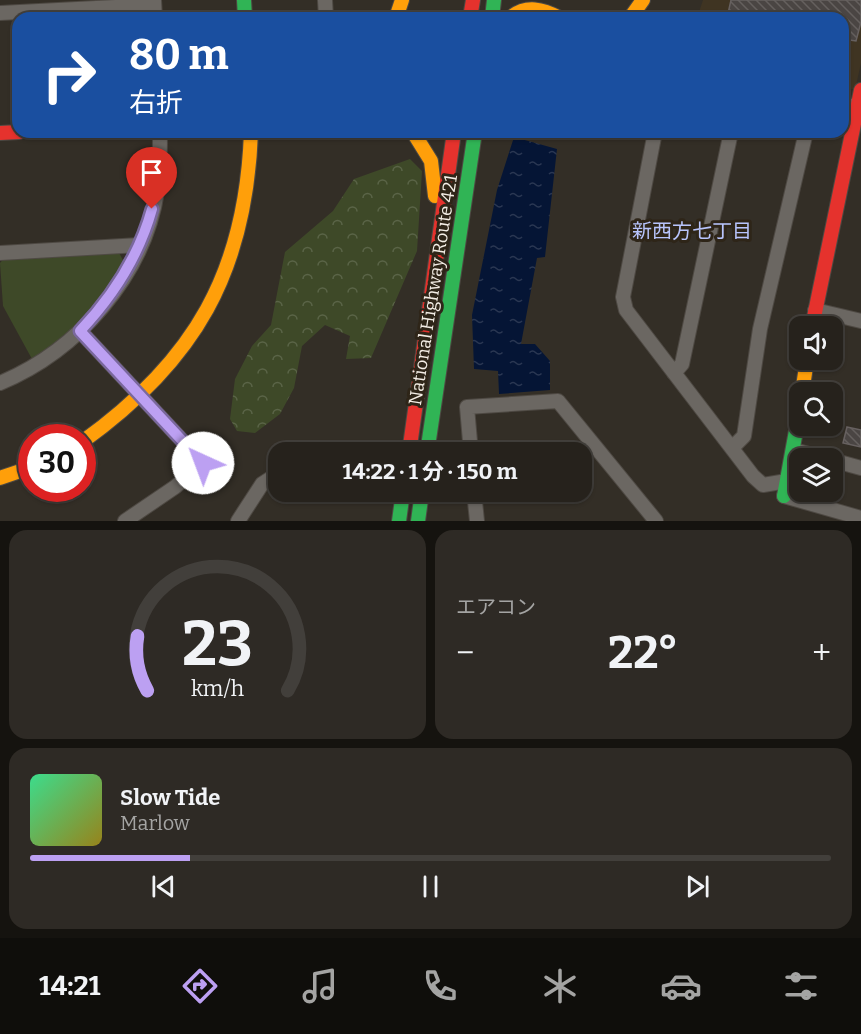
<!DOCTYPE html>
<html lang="ja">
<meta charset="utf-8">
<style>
body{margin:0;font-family:Bitter,"Noto Sans JP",serif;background:#2e2a25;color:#f1f3f6;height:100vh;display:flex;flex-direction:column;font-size:22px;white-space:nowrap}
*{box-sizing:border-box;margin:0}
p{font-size:20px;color:#a4a4a3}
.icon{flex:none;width:33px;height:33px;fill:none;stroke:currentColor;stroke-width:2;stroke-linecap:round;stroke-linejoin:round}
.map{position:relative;height:521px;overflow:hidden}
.details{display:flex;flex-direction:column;gap:9px;padding:9px;background:#15130f;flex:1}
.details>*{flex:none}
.guide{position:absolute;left:12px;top:12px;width:837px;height:126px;border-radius:18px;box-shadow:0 2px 4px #0004,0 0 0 2px #423f3b;background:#1a4fa0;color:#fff;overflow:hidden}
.buttons{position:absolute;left:789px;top:316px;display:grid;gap:12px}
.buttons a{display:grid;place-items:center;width:54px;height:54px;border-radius:12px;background:#26221c;box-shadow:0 2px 4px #0004,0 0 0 2px #423f3b;font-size:30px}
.speed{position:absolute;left:18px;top:424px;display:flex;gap:12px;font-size:30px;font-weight:700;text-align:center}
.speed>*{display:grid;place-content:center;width:78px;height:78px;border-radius:50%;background:#26221c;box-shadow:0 2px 4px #0004,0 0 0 2px #423f3b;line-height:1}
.speed .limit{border:9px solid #d22;background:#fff;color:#111}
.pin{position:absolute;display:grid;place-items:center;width:51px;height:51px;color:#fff;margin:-62px -26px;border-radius:50% 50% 50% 0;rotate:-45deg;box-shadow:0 0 6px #0007}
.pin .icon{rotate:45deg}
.me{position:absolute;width:66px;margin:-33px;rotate:317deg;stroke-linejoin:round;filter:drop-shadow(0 0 4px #0008)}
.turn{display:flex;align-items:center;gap:21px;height:126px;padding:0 18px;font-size:27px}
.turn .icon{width:78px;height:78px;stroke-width:2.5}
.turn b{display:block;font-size:42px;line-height:51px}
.big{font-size:45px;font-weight:700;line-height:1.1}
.details .widget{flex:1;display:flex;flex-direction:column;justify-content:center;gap:9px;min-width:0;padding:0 21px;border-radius:18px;background:#2e2a25}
.details .dial{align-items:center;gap:0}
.dial svg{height:156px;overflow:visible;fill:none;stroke:#423f3b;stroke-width:7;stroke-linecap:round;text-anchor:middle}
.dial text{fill:#f1f3f6;stroke:none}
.song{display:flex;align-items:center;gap:18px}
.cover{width:72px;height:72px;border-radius:9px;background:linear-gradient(135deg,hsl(150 70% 55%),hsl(50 70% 35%))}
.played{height:6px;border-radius:3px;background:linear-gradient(90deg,#bca0f2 20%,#423f3b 20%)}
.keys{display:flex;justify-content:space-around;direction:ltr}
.heat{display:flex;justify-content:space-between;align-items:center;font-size:33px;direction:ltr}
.details .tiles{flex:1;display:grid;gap:9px;grid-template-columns:1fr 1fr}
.widget:last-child{grid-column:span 2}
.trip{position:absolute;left:268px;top:442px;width:324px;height:60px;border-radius:18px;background:#26221c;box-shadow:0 2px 4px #0004,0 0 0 2px #423f3b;font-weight:700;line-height:60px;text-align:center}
.menu{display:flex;height:96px;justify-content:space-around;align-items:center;background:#0f0e0b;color:#a4a4a3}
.menu .icon{width:42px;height:42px}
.menu .active{color:#bca0f2}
.menu b{font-size:27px;color:#f1f3f6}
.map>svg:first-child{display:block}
</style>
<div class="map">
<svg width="861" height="521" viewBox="0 0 861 521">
<defs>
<pattern id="forest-crowns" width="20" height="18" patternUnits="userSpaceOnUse" patternTransform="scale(1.5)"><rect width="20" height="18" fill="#3e4928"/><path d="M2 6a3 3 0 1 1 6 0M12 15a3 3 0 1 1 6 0" fill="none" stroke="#5a6447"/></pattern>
<pattern id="water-ripples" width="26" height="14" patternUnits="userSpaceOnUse" patternTransform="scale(1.5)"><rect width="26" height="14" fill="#051535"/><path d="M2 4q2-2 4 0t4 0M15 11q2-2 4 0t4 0" fill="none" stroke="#2a3752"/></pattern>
<pattern id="building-back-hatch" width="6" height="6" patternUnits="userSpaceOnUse" patternTransform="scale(1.5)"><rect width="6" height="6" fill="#4a4543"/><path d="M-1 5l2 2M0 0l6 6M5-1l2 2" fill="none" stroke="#65605e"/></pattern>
</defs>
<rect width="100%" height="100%" fill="#332e26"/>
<path fill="#3f3422" d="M703,0H861V63L855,90L843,87V18H697Z"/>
<path fill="url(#forest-crowns)" d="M410,159L422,171L417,251L371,358L346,359L350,336L325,325L302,346L294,388L280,414L255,433L237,431L230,419L235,379L252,346L271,325L285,252L333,211L354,179Z"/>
<path fill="#3e4928" d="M118,251L124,262C101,304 71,333 32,359L3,306L0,263L5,257Z"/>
<path fill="url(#water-ripples)" d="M514,137L557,149L545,257L537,258L521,344H535L550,361V390L499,394L498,371L474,369L472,315L497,190Z"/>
<path fill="url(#building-back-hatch)" stroke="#676160" stroke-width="1.5" d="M731,0H861V22L856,41L843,39V18H727Z
M847,427L861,430V447L843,443Z"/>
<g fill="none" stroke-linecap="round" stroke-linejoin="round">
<g stroke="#4e4943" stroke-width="16">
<path id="street" d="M154,0L155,18
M325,0L326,18
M0,13L154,5
M843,103L861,110
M655,132L623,297L626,310L753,476L763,485L787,481
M0,253L140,245
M815,310L861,321
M80,331L203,463L175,487L125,521
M674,373L682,364L731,132
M0,383C77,351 144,276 157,192C160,172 160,152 160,132
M732,448L744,436L760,329L806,132
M793,450L829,459
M471,453L467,407L558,401L656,521
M832,460L861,468
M474,492L477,521
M784,496L861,518
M238,521L262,484L279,473"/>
</g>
<g stroke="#4e4943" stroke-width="16">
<path id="fast" d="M244,0L245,18
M492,18L494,0
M427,453L475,132
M784,496L800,409
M399,521L403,492
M418,521L422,492"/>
</g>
<g stroke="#4e4943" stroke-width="16">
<path id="slow" d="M396,18L402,0
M510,18C526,4 543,9 560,18
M630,18L643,0
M413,132L431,161L435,196
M802,393L807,360
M82,442C195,361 246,272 251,132
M0,478L32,467"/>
</g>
<g stroke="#4e4943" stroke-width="16">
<path id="jam" d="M470,18L473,0
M0,133L19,132
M812,327L861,90
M409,453L454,132"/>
</g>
<use href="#street" stroke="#6b6762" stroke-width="14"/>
<use href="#fast" stroke="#30b455" stroke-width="14"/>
<use href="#slow" stroke="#ff9f0a" stroke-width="14"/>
<use href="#jam" stroke="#e5322d" stroke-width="14"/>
</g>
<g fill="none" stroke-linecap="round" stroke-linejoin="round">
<g stroke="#7a689d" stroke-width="15">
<path id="route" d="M152,209C139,256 114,295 80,331L203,463"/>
</g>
<use href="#route" stroke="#bca0f2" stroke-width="10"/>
</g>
<g text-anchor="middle" stroke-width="6" stroke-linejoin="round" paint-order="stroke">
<g font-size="18" fill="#f4eee6" stroke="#2e2518">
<text transform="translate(433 290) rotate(-81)" y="6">National Highway Route 421</text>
</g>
<g font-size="20" fill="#b8c4fc" stroke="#2e2518">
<text x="692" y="238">新西方七丁目</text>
</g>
</g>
</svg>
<div class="buttons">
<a><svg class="icon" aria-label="sound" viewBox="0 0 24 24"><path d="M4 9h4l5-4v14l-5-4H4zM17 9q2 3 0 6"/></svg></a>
<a><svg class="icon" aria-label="search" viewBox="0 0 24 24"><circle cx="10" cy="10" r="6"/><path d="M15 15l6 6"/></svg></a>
<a><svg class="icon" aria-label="layers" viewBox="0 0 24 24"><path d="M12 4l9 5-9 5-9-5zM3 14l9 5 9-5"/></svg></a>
</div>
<div class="speed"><div class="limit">30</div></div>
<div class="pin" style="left:152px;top:209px;background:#d93025"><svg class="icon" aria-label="arrive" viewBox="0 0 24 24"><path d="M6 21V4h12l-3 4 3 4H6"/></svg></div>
<svg class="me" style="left:203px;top:463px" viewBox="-20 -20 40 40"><circle r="19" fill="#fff"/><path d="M0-13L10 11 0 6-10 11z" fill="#bca0f2"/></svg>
<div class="trip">14:22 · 1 分 · 150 m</div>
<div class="guide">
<div class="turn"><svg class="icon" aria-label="right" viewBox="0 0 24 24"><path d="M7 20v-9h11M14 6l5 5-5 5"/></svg><div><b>80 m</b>右折</div></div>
</div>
</div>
<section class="details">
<div class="tiles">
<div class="widget dial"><svg viewBox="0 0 100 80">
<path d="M14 69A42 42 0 1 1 86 69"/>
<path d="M14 69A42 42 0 0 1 9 41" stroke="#bca0f2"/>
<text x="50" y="56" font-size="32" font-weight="700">23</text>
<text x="50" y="72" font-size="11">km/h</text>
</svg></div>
<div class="widget"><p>エアコン</p>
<div class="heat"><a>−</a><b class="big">22°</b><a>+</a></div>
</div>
<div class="widget">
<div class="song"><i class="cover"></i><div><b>Slow Tide</b><p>Marlow</p></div></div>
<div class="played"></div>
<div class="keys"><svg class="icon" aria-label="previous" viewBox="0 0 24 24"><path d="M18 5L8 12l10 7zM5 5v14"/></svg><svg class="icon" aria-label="pause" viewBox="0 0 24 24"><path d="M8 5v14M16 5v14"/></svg><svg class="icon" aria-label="next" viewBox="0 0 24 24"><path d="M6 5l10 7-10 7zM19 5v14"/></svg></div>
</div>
</div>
</section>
<nav class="menu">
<b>14:21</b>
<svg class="icon active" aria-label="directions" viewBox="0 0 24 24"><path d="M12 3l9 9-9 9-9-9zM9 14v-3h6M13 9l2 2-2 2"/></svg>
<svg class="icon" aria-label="music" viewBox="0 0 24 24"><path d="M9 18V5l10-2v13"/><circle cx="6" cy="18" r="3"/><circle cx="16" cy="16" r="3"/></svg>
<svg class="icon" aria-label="phone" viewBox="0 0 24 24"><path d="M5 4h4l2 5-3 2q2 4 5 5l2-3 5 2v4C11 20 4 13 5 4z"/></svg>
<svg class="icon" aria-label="climate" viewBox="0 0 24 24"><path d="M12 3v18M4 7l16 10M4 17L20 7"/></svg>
<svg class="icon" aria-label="car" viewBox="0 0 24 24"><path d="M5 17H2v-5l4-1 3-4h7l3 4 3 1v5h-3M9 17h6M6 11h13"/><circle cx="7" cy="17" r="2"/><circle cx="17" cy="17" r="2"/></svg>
<svg class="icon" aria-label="filters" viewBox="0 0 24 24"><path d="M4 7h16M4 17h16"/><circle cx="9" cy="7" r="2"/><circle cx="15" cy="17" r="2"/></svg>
</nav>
